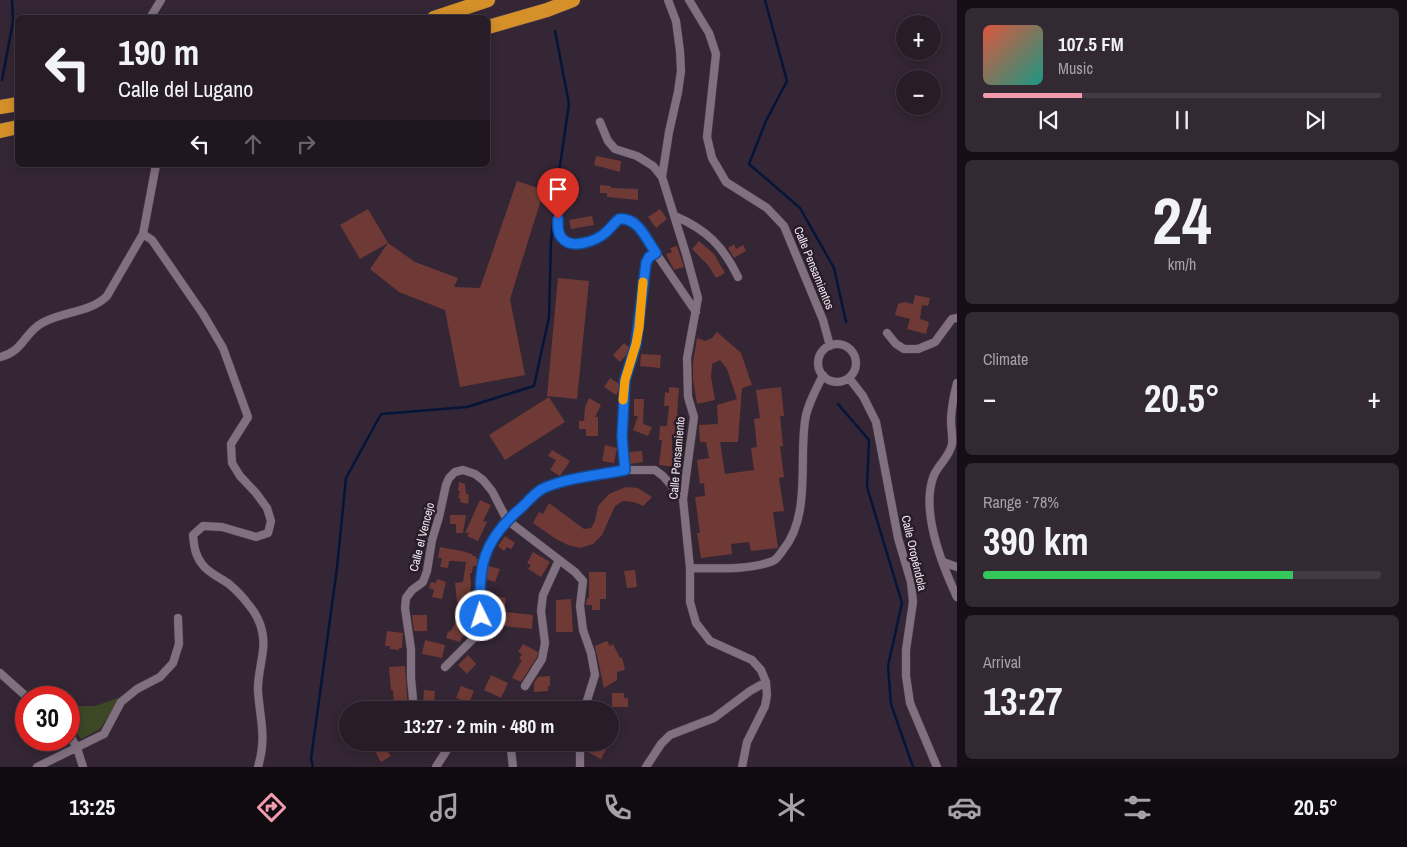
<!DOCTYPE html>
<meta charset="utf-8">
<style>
body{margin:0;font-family:"Archivo Narrow",sans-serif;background:#332933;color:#f1f3f6;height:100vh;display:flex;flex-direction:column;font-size:19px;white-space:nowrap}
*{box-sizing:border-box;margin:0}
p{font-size:16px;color:#a4a1a7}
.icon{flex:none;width:28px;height:28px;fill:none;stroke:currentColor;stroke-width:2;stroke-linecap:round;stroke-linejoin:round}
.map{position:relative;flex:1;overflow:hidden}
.details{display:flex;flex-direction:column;gap:8px;padding:8px;background:#150f15;width:450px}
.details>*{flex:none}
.banner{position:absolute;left:15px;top:15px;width:475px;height:152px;border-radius:8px;box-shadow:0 2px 12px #0003,0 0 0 1px #433a44;background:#271c27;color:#f1f3f6;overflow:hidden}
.fabs{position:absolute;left:896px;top:15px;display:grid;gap:10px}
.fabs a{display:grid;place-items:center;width:45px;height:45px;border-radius:50%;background:#271c27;box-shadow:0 2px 12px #0003,0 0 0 1px #433a44;font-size:25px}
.speed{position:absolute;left:15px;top:686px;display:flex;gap:10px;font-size:25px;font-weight:700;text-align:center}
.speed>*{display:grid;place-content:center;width:65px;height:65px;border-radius:50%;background:#271c27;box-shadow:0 2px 12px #0003,0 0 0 1px #433a44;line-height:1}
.speed .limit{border:8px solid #d22;background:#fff;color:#111}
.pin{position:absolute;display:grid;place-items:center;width:42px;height:42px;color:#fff;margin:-51px -21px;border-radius:50% 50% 50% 0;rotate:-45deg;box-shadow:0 0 5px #0007}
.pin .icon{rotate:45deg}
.me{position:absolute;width:55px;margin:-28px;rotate:356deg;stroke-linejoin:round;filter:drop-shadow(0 0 4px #0008)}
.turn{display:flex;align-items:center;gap:18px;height:105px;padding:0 20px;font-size:22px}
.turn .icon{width:65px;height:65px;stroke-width:2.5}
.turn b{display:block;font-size:35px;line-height:42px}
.lanes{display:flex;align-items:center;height:48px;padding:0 20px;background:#0003;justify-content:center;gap:25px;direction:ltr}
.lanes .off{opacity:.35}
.big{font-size:38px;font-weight:700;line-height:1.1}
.details .tile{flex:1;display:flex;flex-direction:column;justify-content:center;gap:8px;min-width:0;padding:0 18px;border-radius:8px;background:#332933}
.details .dial{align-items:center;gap:0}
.dial b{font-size:65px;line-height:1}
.song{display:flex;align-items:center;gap:15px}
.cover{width:60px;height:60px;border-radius:8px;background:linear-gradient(135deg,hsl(10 70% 55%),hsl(170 70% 35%))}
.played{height:5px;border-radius:2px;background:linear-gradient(90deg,#f29aae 25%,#433a44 25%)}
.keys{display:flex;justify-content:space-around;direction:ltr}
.heat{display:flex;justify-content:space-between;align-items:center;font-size:28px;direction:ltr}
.charge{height:8px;border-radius:4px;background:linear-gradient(90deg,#34c759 78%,#433a44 0)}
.trip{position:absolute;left:339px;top:701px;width:280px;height:50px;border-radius:25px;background:#271c27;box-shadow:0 2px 12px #0003,0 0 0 1px #433a44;font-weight:700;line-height:50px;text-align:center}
.tabs{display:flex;height:80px;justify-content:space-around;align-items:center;background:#100b10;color:#a4a1a7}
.tabs .icon{width:35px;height:35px}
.tabs .active{color:#f29aae}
.tabs b{font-size:22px;color:#f1f3f6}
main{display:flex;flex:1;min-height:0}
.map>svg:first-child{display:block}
</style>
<main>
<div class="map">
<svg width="957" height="767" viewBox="0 0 957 767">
<rect width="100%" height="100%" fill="#342634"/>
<path fill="#3c4826" d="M121,697L100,729L81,739L69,722V706H95Z"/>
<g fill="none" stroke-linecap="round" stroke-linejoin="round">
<path stroke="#05153a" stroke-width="2.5" d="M765,0L787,81L766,121L749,164L800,208L834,268L846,322
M2,80L13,22L12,0
M838,404L869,440L867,487L902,603L888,666L891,704L913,767
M313,767L311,759L337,568L346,478L381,414L467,407L534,386L549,317L551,241L557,186L569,104L555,31"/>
</g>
<path fill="#6f3a35" d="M596,156L621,161L620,172L594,165Z
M517,181L544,190L510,299L525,375L460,387L445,310L399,292L370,269L388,243L415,262L458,278L454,287L480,288Z
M600,185L611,186V188L638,189V200L607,197V193H600Z
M368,209L388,243L360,259L340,225Z
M660,209L667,219L656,228L648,217Z
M592,216L594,225L571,229L569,220Z
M699,241L714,254L725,273L716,278L708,265L692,249Z
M734,244L736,249L743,245L746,251L734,258L728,248Z
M677,246L684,267L674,270L666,254L672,252L670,248Z
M558,278L589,281L577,399L547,396Z
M915,295L930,298L928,306L922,305L920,319L929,322L926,334L907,329L910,319L895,315L898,304L905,302L913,304Z
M717,332L741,353L752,385L742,388L738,442H720L725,474L754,470L751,448L757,447L754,419L760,418L756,390L781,387L784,416H780L783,446H780L784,477L779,478L784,511L773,512L778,548L751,551L749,542L731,544L732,554L701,558L697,533H700L695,497L705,496L704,483L700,484L697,460L709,458L706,442H700L699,425L718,424L717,405L737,399L727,369L720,360L712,364L711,377L715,400L697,404L693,380V362L697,338L705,341L712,338Z
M624,343L630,348L628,353L620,362L613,355Z
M641,354L661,355L660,368L640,366Z
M610,378L619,384V390L616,395L604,387Z
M669,387L679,388L677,415H682L680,438L672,437V451L678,452L676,467L659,465L662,440H659L660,426H667L669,406H664L665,392L669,393Z
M549,397L565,422L505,460L489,435Z
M589,398L601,405L595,417H598V436H586V429H579V421H584L585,407Z
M634,399H644L643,424L652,427L648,436L633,430L638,416H634Z
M605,445L617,448L614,463L602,461Z
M552,450L570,461L560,476L550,470L556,460L548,456Z
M642,451L643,462L630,464L629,452Z
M459,482L465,484L466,494L469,495L468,504L460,502L461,499L458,498L460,491H458Z
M626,487L638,488L652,497L643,506L634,502L623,501L615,506L602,535L593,544L580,548L568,545L556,539L533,523L539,512L543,514L549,503L584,529L591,528L595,521L598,506L609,494Z
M480,500L491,505L483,521L487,522L478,541L467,536L469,533H465Z
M450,515H466L463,533H456V524H450Z
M505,536L515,543L511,549L507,547L504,551L498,546Z
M440,547L467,552V553L473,554L472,556H476V559H478L477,566H473L472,573H470L471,584L469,601L457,602L455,583L463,582L466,562L453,561V558L452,561H449L448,568L440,567L442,558H438Z
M533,552L550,562L541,577L528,569L531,565L527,563Z
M488,566L500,569L495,582L486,579Z
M635,570L637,587L627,588L624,571Z
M589,572H606V599H600V610H592V605H586L587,598H589Z
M437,579L446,582L442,599L432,597L434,590L429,588L431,582L436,583Z
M489,595L506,598L504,612L486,610Z
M571,599L573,632H556V600Z
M506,612L533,615L532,629L504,626Z
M460,614L473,619L470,629L468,628L467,634L464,633L460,642L446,638L448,631L450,632L455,624H456Z
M412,615H427V631H414Z
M387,631L403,633L402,648H399V650L390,649V646H385Z
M425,640L445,645L442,658L422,654Z
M607,641L610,646L613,644L620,658L622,657L625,670L617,672V680L604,688L595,646Z
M523,644L538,652L537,657L521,682L512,678L522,660L519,659L522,654L518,652Z
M468,655L476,664L467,674L458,665Z
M405,666L408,710H394L393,690H391L389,667Z
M491,675L508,683L501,698L484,690Z
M550,676V686H548V691L534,692V683L538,677Z
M461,686L474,691L469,703L456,698Z
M424,690L435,691L434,705L423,704Z
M612,693H624V698H628V707H612Z
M370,742H393L385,748L391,756L381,762Z
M525,742H548L547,750L525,746Z
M591,745L595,747L597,745L601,747L602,745L607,748L601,759L588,752Z"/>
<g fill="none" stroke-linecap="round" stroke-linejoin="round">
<g stroke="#4e434f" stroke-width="9">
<path id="street" d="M668,0L676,21L680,51L681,71L678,92L669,132L662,177L686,254L698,298L687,358L688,397L694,417L683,499L690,568V602L696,623L710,641L752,660L761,670L766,682L767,695L765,706L747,742L742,767
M689,0L709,33L716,54L707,137L712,158L726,182L767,208L784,226L823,320L830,346
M150,18L161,0
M600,122L608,141L615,149L637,156L653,166L662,177
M559,209C558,216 556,226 559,233C565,251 591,243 602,235C609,231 614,224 619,219L626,218L634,221L696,312
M675,216C707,230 723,246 738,277
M143,234L152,240L203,314L223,348L248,417L231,444L232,463L240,476L256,493L267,508L271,521L268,533L256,537L222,527L203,526L193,535C194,546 195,555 202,564C208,573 221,578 229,584C236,590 243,597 248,604C254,611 260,621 262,631C267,650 257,671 258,691C260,721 267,736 258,767
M887,333L896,344L904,349H918L935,342L952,319L957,318
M818 363a19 19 0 1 1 38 0a19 19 0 1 1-38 0Z
M0,357C23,352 24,333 42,323C63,311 90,313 107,296L143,234L156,165
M849,378L863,396L876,422L898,538L911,582L913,602L906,650V676L910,703L937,767
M957,383C954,395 951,409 951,421C951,429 953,437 952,444C950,456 939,464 934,475C920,510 942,565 957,597
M625,470L622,437L625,380L637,344L646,263L649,257L656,253
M943,562L957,567
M690,568C716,568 747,571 773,561C777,559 780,554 783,550C811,516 799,461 805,421C807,405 816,390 823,375
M445,667L475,637L479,629L481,617L480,579L483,563L491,541L507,520L541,489L573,480L625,470H655L663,476L683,499
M0,673L28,698
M525,686L542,659L545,643L541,611L543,595L559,560
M414,710L411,678V649L405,608L406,598L412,590L423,582L427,571L432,540L439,517L446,485L449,478L455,472L463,470L475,474L483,480L492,491L507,520L575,572L583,581L580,606L583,630L591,653L595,675L584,710
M69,734L77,748L83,767
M510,742L513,767
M580,742V767
M37,767L104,734L121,702L137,689L160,677L173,663L179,644L178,618
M436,767L452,742
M646,767L661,744L670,735L714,718L750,691L766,682"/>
</g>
<g stroke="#4e434f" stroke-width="15">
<path id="highway" d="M434,18L488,0
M488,27L547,10L573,0
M0,107L18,104
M0,131L18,127"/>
</g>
<use href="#street" stroke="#807080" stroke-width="8"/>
<use href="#highway" stroke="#d6902a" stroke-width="14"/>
</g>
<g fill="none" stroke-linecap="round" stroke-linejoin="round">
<g stroke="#114b97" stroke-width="12">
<path id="route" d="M481,616C477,567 483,540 522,507C528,501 535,493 542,489C564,478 600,475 625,470L622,437L625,380L636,344L646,263L649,257L656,253C646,239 638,217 619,219C614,223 610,229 605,233C596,241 571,250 562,238C557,233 558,226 558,219"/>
</g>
<use href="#route" stroke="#1a73e8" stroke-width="9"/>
<path stroke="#f59e0b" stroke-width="9" d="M623,400L625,380L636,344L639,328L643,282"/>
</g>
<g text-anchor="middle" stroke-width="5" stroke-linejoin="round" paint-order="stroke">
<g font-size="12" fill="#efe6ef" stroke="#2a1d2a">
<text transform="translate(814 268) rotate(68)" y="4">Calle Pensamientos</text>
<text transform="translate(677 458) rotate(-85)" y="4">Calle Pensamiento</text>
<text transform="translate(422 537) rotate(-76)" y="4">Calle el Vencejo</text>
<text transform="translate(914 553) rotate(77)" y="4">Calle Oropéndola</text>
</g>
</g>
</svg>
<div class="fabs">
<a>+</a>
<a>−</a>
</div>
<div class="speed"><div class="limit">30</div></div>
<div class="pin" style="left:558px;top:219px;background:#d93025"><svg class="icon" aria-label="arrive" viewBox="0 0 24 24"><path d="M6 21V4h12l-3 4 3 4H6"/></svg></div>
<svg class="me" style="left:481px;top:616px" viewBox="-20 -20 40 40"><circle r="17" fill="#1a73e8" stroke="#fff" stroke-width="3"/><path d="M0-11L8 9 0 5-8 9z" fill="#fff"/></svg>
<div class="trip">13:27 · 2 min · 480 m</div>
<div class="banner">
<div class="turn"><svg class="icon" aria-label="left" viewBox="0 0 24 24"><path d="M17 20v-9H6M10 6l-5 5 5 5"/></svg><div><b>190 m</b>Calle del Lugano</div></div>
<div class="lanes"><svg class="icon" aria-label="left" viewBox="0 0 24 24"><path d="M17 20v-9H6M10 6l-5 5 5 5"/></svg><svg class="icon off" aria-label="ahead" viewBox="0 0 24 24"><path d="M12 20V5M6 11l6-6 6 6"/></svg><svg class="icon off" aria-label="right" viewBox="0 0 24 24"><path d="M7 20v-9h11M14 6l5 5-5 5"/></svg></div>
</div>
</div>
<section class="details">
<div class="tile">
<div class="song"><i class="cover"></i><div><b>107.5 FM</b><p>Music</p></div></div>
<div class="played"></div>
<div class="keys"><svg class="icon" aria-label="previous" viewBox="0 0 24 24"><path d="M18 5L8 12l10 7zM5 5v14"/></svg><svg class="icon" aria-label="pause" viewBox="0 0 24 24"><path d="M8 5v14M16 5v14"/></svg><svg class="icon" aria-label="next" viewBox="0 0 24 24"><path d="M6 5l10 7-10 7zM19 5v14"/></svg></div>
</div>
<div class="tile dial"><b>24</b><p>km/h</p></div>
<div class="tile"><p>Climate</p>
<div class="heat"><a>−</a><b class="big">20.5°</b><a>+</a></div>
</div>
<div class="tile"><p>Range · 78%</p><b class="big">390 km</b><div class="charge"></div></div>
<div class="tile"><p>Arrival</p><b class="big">13:27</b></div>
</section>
</main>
<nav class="tabs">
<b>13:25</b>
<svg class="icon active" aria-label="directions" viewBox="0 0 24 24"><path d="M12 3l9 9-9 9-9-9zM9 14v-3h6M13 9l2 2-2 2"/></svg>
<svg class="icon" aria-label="music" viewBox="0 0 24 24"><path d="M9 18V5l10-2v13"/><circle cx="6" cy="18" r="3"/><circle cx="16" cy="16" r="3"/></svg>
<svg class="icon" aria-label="phone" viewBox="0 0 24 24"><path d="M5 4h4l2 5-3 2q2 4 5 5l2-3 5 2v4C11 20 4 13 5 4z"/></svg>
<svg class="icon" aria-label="climate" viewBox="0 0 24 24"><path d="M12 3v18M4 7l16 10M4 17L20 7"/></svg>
<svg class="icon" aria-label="car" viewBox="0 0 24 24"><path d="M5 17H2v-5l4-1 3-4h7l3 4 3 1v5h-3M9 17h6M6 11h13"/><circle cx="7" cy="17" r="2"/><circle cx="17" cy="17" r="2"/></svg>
<svg class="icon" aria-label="filters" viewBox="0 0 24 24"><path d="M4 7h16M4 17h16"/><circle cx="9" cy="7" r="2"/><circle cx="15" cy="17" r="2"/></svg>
<b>20.5°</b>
</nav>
